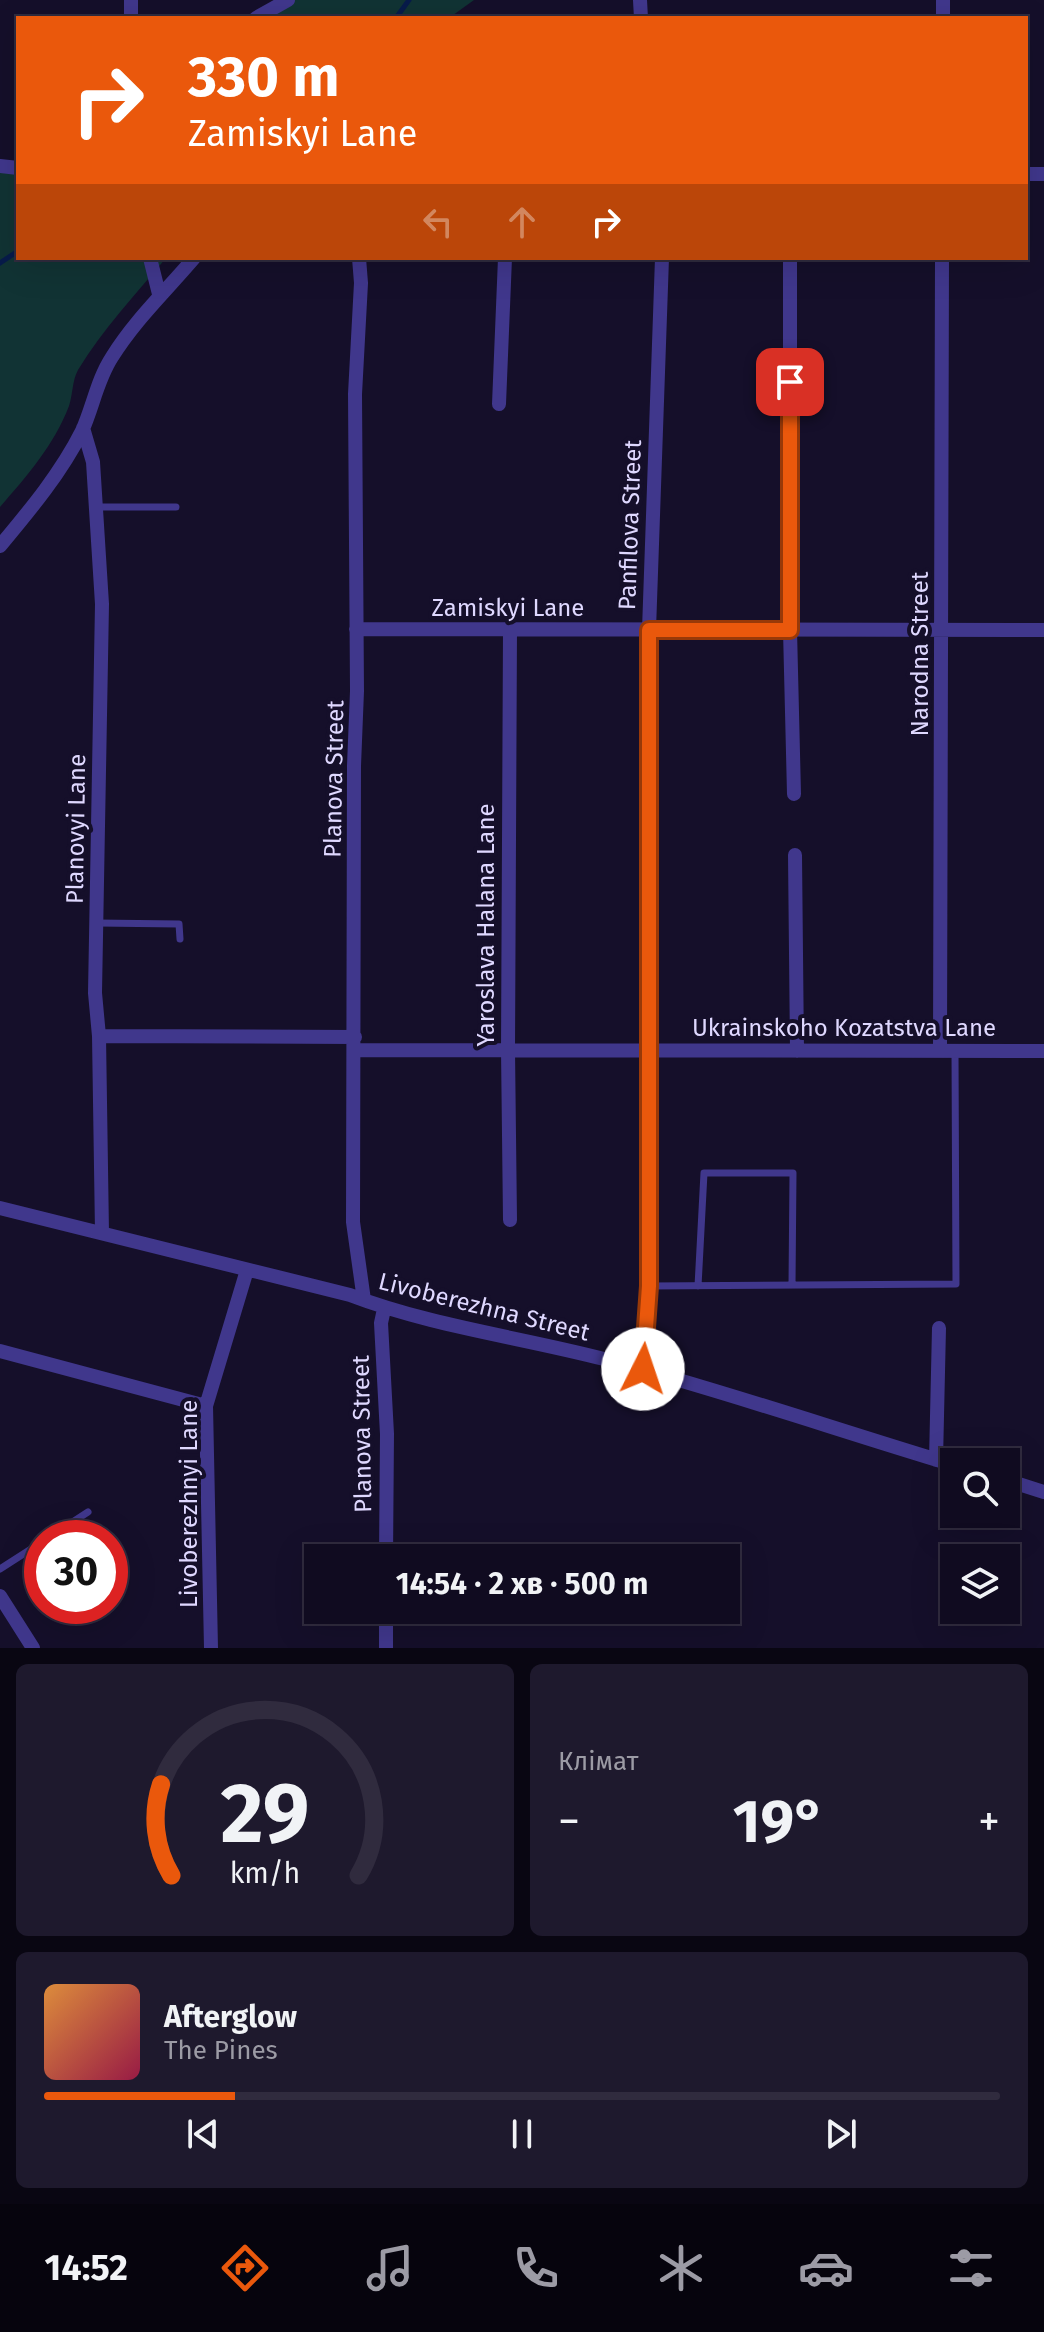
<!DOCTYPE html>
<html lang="uk">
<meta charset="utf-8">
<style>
body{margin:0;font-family:"Fira Sans",sans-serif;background:#1e192d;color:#f1f3f6;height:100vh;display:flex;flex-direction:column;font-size:30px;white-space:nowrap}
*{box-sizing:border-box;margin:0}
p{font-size:26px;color:#9c9ba5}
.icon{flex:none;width:44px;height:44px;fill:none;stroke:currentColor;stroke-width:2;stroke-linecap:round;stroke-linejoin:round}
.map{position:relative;height:1648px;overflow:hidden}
.panel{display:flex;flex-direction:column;gap:16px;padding:16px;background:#090612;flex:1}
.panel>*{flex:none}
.banner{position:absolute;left:16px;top:16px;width:1012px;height:244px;border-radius:0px;box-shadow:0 8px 32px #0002,0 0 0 2px #302b3e;background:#ea580c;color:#fff;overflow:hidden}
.controls{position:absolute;left:940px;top:1448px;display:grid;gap:16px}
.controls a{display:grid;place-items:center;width:80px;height:80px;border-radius:0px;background:#100b20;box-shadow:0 8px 32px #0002,0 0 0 2px #302b3e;font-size:40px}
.speed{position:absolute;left:24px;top:1520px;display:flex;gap:16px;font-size:40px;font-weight:700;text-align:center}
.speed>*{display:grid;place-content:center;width:104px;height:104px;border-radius:50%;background:#100b20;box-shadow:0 8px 32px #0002,0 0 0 2px #302b3e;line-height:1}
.speed .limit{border:12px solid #d22;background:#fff;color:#111}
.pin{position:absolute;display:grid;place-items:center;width:68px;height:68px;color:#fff;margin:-34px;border-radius:16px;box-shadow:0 4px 12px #0006}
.me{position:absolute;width:88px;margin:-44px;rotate:4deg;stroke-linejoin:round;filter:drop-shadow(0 0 6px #0008)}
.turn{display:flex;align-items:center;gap:28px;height:168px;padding:0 40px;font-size:36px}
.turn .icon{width:104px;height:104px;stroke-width:2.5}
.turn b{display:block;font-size:56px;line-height:68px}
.lanes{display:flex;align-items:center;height:76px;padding:0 40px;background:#0003;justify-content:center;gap:40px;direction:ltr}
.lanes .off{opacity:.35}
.big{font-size:60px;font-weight:700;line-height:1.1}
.panel .card{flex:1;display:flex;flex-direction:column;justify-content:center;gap:12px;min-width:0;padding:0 28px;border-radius:12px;background:#1e192d}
.panel .dial{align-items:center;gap:0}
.dial svg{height:208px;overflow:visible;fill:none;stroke:#302b3e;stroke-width:7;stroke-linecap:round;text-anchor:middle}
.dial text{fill:#f1f3f6;stroke:none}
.song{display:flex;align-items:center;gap:24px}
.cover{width:96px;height:96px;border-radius:12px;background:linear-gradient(135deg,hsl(30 70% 55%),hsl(340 70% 35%))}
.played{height:8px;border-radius:4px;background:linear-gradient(90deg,#ea580c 20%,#302b3e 20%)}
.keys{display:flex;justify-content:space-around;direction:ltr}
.heat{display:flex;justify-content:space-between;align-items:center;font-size:44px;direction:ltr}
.panel .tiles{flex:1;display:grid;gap:16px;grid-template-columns:1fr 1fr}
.card:last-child{grid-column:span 2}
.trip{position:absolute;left:304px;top:1544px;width:436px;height:80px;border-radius:0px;background:#100b20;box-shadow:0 8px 32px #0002,0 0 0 2px #302b3e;font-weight:700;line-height:80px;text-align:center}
.tab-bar{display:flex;height:128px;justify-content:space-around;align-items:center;background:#06040d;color:#9c9ba5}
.tab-bar .icon{width:56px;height:56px}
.tab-bar .on{color:#ea580c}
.tab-bar b{font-size:36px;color:#f1f3f6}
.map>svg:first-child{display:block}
</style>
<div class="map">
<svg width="1044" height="1648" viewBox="0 0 1044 1648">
<rect width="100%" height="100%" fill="#150f2a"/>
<path fill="#113334" d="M292,0H474L449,18H266Z
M0,168L18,170V258H166C136,294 102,330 78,370C72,381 73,394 69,406C54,445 27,476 0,507Z"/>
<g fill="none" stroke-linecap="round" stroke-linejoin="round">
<path stroke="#071b4a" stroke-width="5" d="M396,18L409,0
M0,263L18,251"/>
<path stroke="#40378c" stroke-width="7" d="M96,507H176
M97,923L179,924L180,939
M649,1286L956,1284L955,1051
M698,1286L704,1173H793L792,1285
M48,1538L88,1512
M0,1569L42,1542"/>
<path stroke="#40378c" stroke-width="14" d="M640,0L641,18
M131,18V0
M256,18L288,0
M943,18V0
M0,166L18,168
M1026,174H1044
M150,258L159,294
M359,258L361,283L355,394L357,691L354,766L353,1222L364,1300
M790,258V630L794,794
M499,404L505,258
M83,428L93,462L102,604L95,993L99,1036L102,1233
M0,546C30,510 61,473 82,431C93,407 97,380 112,357C135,320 166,291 194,258
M356,629L1044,630
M510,630L508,1050L510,1220
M795,855L797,1051
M99,1036L355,1037
M355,1050L1044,1051
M940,1051L942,258
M0,1208L350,1295C431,1326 519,1337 604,1359C722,1390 837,1430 954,1465
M384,1309L381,1323L387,1434L386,1558
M0,1351L206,1406
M643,1369L649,1286V630L662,258
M936,1460L939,1328
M1006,1480L1044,1492
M0,1596L33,1648
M211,1648L206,1406L247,1270
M386,1648V1610"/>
</g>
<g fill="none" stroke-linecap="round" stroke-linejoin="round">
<g stroke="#983908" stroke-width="20">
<path id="route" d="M643,1369L649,1286V630H790V382"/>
</g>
<use href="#route" stroke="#ea580c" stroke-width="14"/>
</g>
<g text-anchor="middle" stroke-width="8" stroke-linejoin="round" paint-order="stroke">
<g font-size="24" fill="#dfd8ff" stroke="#150f2a">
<text transform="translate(630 525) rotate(-88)" y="8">Panfilova Street</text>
<text x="508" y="616">Zamiskyi Lane</text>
<text transform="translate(920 654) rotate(-90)" y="8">Narodna Street</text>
<text transform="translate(334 779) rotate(-89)" y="8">Planova Street</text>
<text transform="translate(76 829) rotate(-89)" y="8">Planovyi Lane</text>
<text transform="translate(486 925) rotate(-90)" y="8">Yaroslava Halana Lane</text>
<text x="844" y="1036">Ukrainskoho Kozatstva Lane</text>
<text transform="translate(484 1307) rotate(14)" y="8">Livoberezhna Street</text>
<text transform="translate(362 1434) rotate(-91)" y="8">Planova Street</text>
<text transform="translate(189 1504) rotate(-90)" y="8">Livoberezhnyi Lane</text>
</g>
</g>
</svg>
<div class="controls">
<a><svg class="icon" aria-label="search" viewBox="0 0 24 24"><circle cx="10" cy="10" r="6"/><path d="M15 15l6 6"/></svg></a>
<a><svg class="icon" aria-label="layers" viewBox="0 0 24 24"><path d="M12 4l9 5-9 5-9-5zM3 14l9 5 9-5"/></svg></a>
</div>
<div class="speed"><div class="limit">30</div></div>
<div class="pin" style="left:790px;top:382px;background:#d93025"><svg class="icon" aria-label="arrive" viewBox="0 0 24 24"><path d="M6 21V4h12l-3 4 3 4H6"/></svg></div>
<svg class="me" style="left:643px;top:1369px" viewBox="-20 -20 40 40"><circle r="19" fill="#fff"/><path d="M0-13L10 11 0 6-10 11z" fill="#ea580c"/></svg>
<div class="trip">14:54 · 2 хв · 500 m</div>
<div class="banner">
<div class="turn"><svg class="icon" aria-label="right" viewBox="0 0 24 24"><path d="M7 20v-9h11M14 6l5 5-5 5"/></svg><div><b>330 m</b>Zamiskyi Lane</div></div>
<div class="lanes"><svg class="icon off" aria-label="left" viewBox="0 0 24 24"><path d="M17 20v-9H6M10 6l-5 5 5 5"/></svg><svg class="icon off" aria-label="ahead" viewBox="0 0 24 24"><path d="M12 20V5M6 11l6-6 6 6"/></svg><svg class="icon" aria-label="right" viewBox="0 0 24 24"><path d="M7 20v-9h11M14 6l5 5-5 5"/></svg></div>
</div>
</div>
<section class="panel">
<div class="tiles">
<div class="card dial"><svg viewBox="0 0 100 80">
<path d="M14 69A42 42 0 1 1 86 69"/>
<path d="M14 69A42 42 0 0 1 10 34" stroke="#ea580c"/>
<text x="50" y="56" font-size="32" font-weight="700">29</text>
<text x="50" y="72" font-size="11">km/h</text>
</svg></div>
<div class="card"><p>Клімат</p>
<div class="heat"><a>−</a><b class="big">19°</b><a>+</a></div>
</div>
<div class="card">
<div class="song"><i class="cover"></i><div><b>Afterglow</b><p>The Pines</p></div></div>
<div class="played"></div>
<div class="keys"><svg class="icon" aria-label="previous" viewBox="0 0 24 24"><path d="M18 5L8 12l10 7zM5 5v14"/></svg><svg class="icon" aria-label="pause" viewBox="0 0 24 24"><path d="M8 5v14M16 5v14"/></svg><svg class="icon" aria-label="next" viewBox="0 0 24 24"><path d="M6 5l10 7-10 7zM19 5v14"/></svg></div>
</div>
</div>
</section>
<nav class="tab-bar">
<b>14:52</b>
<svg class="icon on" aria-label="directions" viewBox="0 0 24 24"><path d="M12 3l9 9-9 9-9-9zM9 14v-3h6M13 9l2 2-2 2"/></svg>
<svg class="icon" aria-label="music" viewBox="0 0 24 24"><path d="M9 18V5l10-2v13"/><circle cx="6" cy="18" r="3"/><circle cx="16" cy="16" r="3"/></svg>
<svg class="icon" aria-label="phone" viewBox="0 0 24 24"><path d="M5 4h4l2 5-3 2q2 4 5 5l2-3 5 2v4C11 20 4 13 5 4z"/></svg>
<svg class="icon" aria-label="climate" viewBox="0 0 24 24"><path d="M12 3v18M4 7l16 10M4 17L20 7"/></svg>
<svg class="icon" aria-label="car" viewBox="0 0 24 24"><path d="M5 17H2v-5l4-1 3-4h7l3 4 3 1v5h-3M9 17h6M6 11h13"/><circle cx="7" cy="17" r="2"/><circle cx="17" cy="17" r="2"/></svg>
<svg class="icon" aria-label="filters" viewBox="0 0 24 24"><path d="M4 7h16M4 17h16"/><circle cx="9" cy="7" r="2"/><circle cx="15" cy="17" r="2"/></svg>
</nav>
